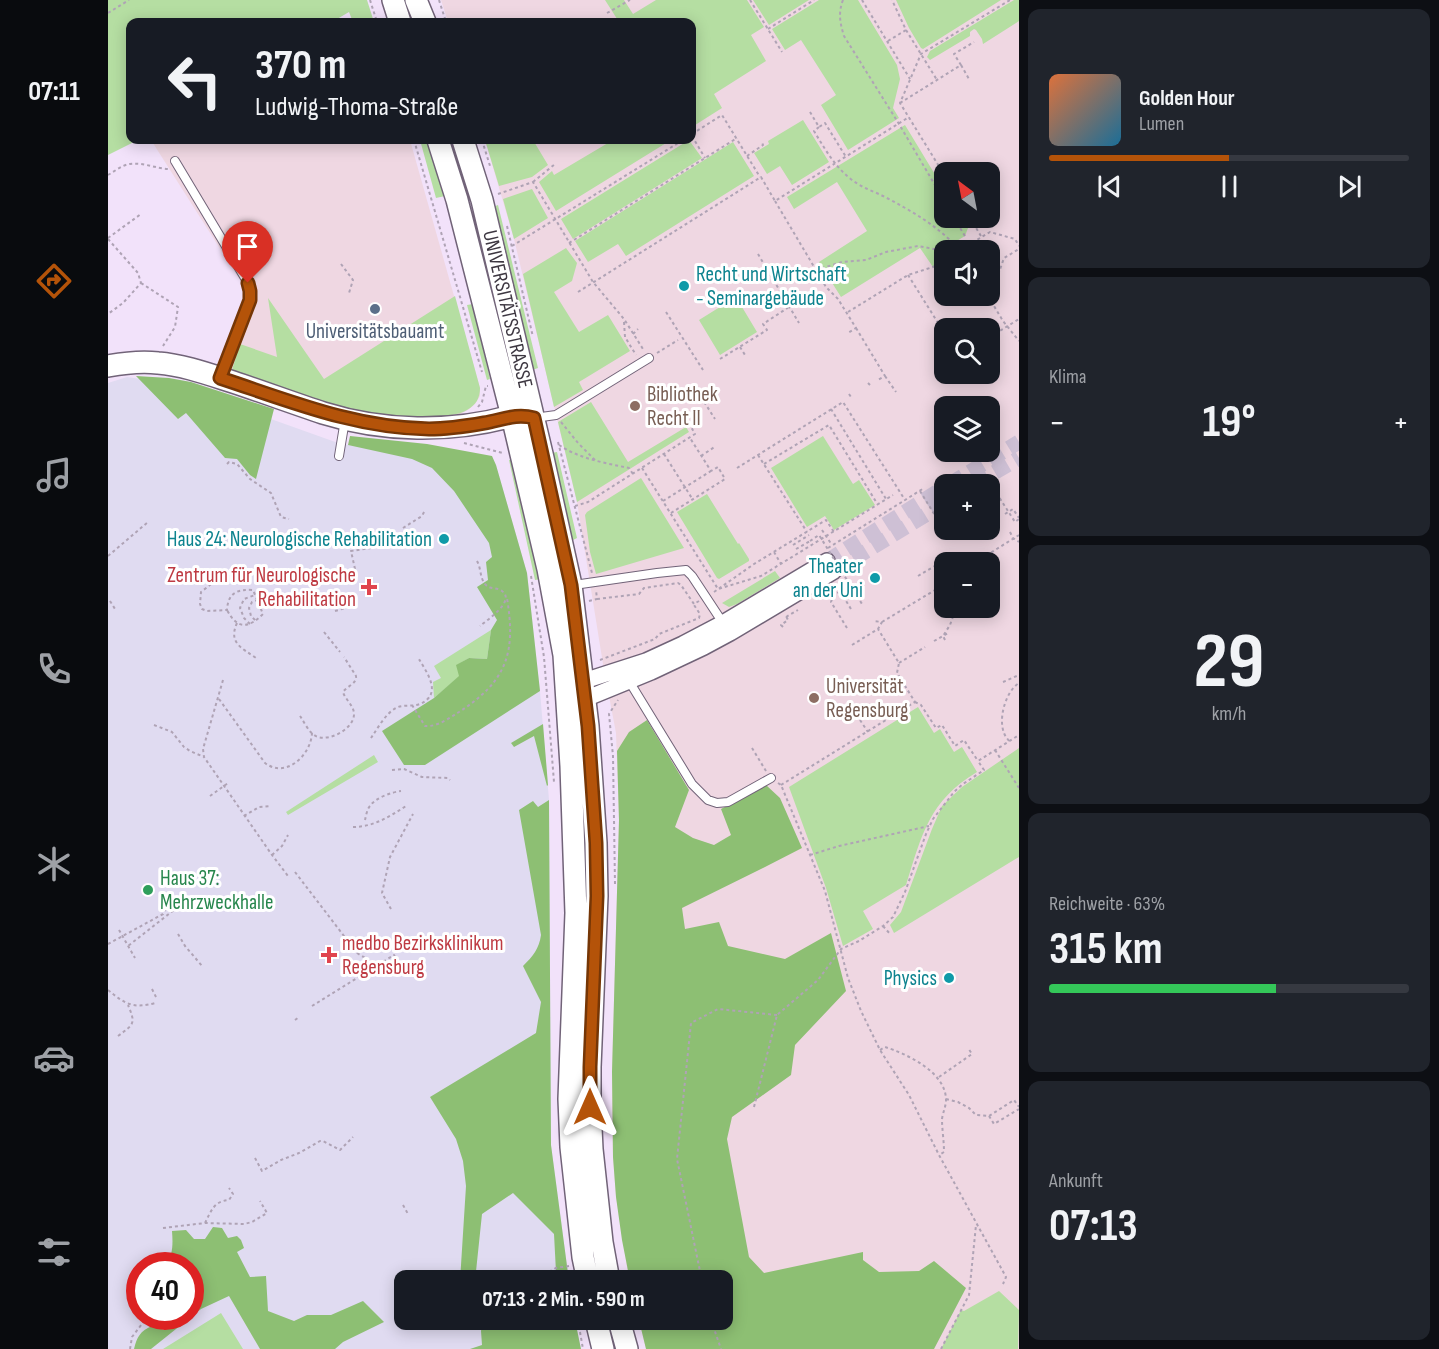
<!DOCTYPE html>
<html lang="de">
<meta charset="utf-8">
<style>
body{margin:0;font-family:"Sofia Sans Condensed",sans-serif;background:#20242c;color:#f1f3f6;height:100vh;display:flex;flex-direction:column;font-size:22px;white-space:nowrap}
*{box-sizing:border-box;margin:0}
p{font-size:20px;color:#9ea1a6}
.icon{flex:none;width:33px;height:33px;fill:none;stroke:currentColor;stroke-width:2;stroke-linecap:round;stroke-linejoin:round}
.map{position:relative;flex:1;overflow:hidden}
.sheet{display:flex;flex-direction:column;gap:9px;padding:9px;background:#0d0f14;width:420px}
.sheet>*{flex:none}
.banner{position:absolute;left:18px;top:18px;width:570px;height:126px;border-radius:12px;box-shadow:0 3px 15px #0003;background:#171b24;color:#f1f3f6;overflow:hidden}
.needle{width:39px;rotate:328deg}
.fabs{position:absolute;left:826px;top:162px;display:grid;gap:12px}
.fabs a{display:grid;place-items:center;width:66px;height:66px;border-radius:12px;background:#171b24;box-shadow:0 3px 15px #0003;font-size:30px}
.speed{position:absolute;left:18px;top:1252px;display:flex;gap:12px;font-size:30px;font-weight:700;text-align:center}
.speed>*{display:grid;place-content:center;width:78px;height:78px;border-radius:50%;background:#171b24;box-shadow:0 3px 15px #0003;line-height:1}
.speed .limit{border:9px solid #d22;background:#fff;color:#111}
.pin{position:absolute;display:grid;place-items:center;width:51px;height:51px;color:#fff;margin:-62px -26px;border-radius:50% 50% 50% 0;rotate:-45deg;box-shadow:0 0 6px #0007}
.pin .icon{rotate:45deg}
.me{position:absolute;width:66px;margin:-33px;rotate:0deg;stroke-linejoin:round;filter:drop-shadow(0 0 4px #0008)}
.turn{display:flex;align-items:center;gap:21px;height:126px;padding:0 30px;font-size:27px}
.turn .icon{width:78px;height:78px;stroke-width:2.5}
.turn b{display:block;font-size:42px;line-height:51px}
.big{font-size:45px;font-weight:700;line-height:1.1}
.sheet .widget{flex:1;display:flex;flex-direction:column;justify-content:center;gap:9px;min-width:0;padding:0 21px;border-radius:12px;background:#20242c}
.sheet .dial{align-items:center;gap:0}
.dial b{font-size:78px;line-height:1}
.song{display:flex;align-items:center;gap:18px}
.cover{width:72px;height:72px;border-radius:9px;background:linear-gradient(135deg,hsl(20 70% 55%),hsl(200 70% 35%))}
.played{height:6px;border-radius:3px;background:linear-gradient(90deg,#b45309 50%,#363941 50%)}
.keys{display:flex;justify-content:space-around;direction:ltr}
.heat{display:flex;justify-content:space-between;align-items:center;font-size:33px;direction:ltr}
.charge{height:9px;border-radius:4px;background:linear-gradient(90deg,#34c759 63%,#363941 0)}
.trip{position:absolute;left:286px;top:1270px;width:339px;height:60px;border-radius:12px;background:#171b24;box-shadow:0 3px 15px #0003;font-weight:700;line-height:60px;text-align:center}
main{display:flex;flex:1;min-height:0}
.tabs{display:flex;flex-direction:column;width:108px;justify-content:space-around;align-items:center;background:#090b0e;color:#9ea1a6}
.tabs .icon{width:42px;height:42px}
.tabs .current{color:#b45309}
.tabs b{font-size:27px;color:#f1f3f6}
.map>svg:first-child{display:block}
</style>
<main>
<nav class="tabs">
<b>07:11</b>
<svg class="icon current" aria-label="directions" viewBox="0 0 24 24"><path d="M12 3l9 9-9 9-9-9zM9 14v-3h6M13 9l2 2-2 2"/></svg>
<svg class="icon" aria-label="music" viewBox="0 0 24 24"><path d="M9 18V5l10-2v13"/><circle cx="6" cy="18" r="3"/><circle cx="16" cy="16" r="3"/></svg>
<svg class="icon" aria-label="phone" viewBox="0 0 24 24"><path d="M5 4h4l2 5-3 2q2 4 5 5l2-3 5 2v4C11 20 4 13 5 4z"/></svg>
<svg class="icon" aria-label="climate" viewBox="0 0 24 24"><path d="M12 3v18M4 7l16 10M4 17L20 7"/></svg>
<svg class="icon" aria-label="car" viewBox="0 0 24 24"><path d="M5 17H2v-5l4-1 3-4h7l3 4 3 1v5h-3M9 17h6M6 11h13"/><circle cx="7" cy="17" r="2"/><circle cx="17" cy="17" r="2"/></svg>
<svg class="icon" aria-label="filters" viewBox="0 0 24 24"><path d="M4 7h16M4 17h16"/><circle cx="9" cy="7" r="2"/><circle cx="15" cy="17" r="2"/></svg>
</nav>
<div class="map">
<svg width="911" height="1349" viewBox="0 0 911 1349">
<rect width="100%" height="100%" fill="#f2e2fa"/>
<path fill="#efd7e2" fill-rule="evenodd" d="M333,0H911V1349H538L531,1320H615V1281H522L520,1273L508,1197L505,1157L504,1113V1072L511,820L508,733L495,664L469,502L406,239L377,140H584V22H340ZM837,172H882V218H837ZM837,250H882V296H837ZM837,328H882V374H837ZM837,406H882V452H837ZM837,484H882V530H837ZM837,562H882V608H837Z
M43,140H302L372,388V396L367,404L360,410L352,414L334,416L308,417L273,414L236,409L110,369L137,297V288Z"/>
<path fill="#e0dbf1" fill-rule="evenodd" d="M19,377L65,384L233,444L388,465L419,573L432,691L441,800L443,1145L461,1281H297V1320H467L473,1349H0V383ZM32,1266H82V1317H32Z"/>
<path fill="#b5dea2" d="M0,0H259L266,22H245L241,12L224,22H22V140H30L0,155Z
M497,0H516L525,14L548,0H639L656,27L643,35L658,61L606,94L614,108L584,127V22H511Z
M645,0H701L661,25Z
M711,0H750L789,65L792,79L785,108L791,118L740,150L713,105L728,95L693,40L677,50L664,29Z
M788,0H893L815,49L813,48L801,28Z
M906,0H911V21L875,44L874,39L868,30L866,29L862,32V36L822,60L819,57L822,51Z
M695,120L721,162L684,185L672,166L659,174L646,153L661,144L660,141Z
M797,125L837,191V218H853L860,228L857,236L837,248L834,266L827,270L812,248L733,297L711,262L759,231L729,182L686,209L679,197Z
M312,140H324L338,190L337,196L328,198Z
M377,140H425L440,165L424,177L391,186Z
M505,140H563L448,211L431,182L444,171L446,175Z
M581,140L594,158L465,239L453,219Z
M625,142L646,176L518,256L510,244L480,262L467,241Z
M424,189L440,218L406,239L395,199Z
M390,205L430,368L424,370L385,207Z
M458,248L469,263L464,281L446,292L471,332L500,315L522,351L471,382L475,390L446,407L415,274Z
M347,296L372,388C372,398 368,405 359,410C339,423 261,414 237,409C223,406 210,401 197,397C172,389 147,381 123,373L132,344L169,357L160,298L216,379Z
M628,297L649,332L612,355L591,320Z
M365,304L382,379L379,380L359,305Z
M483,402L520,462L578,427L581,432L469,502L450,422Z
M715,436L745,484L751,480L767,505L726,530L717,516L699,527L663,468Z
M449,452L469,538L463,541L443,453Z
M407,459L433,579L427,580L401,460Z
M533,478L576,548L488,574L482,552L477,515L479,512Z
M599,494L630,544L631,543L641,559V561L611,579L609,578L569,512Z
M667,571L672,578L629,604L621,607L614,603Z
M383,630L379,659L361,658L349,665L352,676L326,698L325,682L333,678L326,666Z
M810,707L826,733L832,729L846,752L854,747L869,772C821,801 814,834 798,885L755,911L765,929L735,946L718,888L681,787Z
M911,748V857L786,933L782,925L793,912L824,829L834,806L854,787Z
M266,755L270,762L180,815L178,812Z
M891,1291L911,1310L910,1349H833L853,1310L856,1311Z
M113,1313L135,1349H55Z"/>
<path fill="#8dbf73" d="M28,376L61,378L83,382L166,409L148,479L142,475L129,459L117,458L78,413L70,419Z
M242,436L319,444L384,456L388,465L419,573L432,691L317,765H296L274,731L326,698L351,676L348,665L361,658L379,659L383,630L389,620L369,587L380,580L378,562L384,557L381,543L346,491L324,468L304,459L240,445Z
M539,720L581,790L567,827L585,838L606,845L623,835L613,809L658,785L672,798L694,848L657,867L574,908L577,929L611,922L620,946L677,959L723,933L738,991L687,1045L683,1075L624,1117L619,1139L641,1257L656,1273L755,1252V1260L771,1272L811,1271L826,1261L858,1288L826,1349H538L531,1320H615V1281H522L514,1240L508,1197L505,1157L504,1072L511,820L509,751L521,732Z
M435,724L440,785L439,786L426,736L406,747L403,743Z
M441,800L443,1145L461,1281H430L448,1272L446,1234L405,1193L374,1214L367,1281H352L358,1186L355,1161L348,1139L322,1097L428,1033L433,1002L415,966C425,956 431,949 433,935L411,810L425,801L430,807Z
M105,1227L114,1228L120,1238L129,1236L133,1240L136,1248L129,1252L142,1277L158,1276L160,1311L186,1321L199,1315H223L255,1301L276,1322L235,1342L227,1349H152L121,1296L93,1309L43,1349H26C29,1337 32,1331 44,1326L56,1330L61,1317H82V1266H58C65,1255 65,1244 64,1231L78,1230L86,1239H97Z
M375,1320H467L473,1349H362L374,1345L373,1331Z"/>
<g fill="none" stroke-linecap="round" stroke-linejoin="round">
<path stroke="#cec0d5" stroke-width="15" stroke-dasharray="15 8" stroke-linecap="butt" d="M842,484L911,442
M867,484L911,458
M719,561L837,487
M726,571L837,503"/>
<g stroke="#716378" stroke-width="10">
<path id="lane" d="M67,161L140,283L142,291V300L113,376
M426,418L448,415L541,358
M231,456L237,420
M466,585L549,573L578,570L584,576L615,623
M521,681L584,784L600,800L609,803L620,802L663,778"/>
</g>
<g stroke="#716378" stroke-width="18">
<path id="street" d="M469,687L479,680L538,661L575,644L615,623L719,561
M468,696L477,698L482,697L543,672L596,647L622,633L726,571"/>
</g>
<g stroke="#716378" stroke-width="24">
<path id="secondary" d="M285,0L292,22
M308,0L317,22
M330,140L349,200L404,416L440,569L456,655L463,766L468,913L461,1099L463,1147L475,1257L480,1281
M355,140L374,200L435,458L463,585L480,726L488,843L489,896L482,1067V1107L484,1149L494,1242L501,1281
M0,366C16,363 33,361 50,363C75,365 100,374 125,382C155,392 185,403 215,413C276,432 342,433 404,416
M488,1320L495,1349
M511,1320L519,1349"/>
</g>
<path stroke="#afa3b5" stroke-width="2" stroke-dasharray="3 3" stroke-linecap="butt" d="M262,0L269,22
M331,0L338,22
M642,0L674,52
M735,0C730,13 732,23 736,36L791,124L837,202
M754,0L802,79
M0,13L21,0
M499,13L522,0
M660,29L706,0
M798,30L829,80
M780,41L798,30L784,0
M853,65L846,54L866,42
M792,103L853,65L861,79
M702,112L711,127L717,123L738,157
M711,127L706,131C718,151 730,172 750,184C758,189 767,192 775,196C804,211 830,226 852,250
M584,134L614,115L652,177
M584,136L597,158
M306,140L374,372
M374,140L382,166
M639,156L655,145L654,142
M0,175C7,171 14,165 22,164C35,162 49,169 62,169
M837,176L792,103L813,54L902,0
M425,182L447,164
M390,194L425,182L485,282L516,319L535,349
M667,201L718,287L730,299L748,328L740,333
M846,218L857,236
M862,218L873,236
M399,226L425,337
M0,238L33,214
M0,239L30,273L33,283L15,303L0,314
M461,243L629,138
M404,246L575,140
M650,254L691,323
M233,264L245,280L241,293
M708,270L734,262L758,260L778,252L810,246L826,249L852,250L882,232L907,239L911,246
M800,275L837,334
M882,282L889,278L896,258L911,249
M33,283L70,307L67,327L55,346
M470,292L653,177L667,201L801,117
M880,296L895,321L911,341
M848,304L861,296
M558,312L595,370
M740,312L800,275L825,267L837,259
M516,322L517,337L528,355
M748,328L777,376L770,380
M525,334L530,329
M882,337L911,319
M632,347L637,355
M549,353L570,340
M612,359L659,330L655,324L681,307
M777,376L788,392
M760,383L762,385
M741,394L743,397
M593,397L607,419
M370,407L374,402L378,386H380
M723,409L778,499
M453,422L470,443L487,460
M450,442L484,573
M356,443L395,453
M451,445C472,459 497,463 521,468L525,474
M556,454L585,500
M650,455L699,532
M593,456L608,446
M119,464L121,462L129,464L142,479L163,493L173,517L181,519
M656,464L721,425L770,505
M534,468L610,589L653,576L785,495
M629,468L735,402L797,500L816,488
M882,483L907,522L911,519
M812,491L828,517
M555,501L603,471
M467,506L480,502L587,434L582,425
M563,513L617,479L610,467L603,471L582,438
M897,514L905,509L911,518
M295,528L314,516L317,510
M902,532L905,538L911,542
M685,545L701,535
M720,548L797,500
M688,549L702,541
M666,552L673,564
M0,556L40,522
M369,561C373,568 372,578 377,584C382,590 389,587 394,591C408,601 379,620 372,626
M868,562L911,535
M247,569L243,551L263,548
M108,574L107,581L93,592L92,604L94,609L99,611L119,610C120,593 129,589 145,590L155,614C140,629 129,629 119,610
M423,576L436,657L446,782
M810,576L830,564H837
M736,582L739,580L746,592
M732,591L743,609
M606,592L646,564L718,520L726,532
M749,596L754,604
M489,599L531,594L536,588L570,583L573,585L586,604L591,601
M2,601L7,609
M481,601L489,599L488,590
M220,603L228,591
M224,606L234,596
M870,608L875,616
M227,611L241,607
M678,617L690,610
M147,620L143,616L141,608L144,602L149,600
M774,622L837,584
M129,623C120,643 134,648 148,658
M142,624L136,618L132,608L136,599L147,595
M675,627L673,625L680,620L678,616
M739,628L723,602L725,596L742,585
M216,632L232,652
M837,640L835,636L842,625L848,608
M826,641L840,633
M744,645L770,629L774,622L765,621
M492,660L547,639L551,634L591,618L592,614L586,605
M791,663L817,647
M115,680L95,749L96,757L164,855L180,876
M895,682L911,675
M111,699L157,763C178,779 203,755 204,733
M807,702L813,705L828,728L834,725L847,746L856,740L870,761
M304,705L317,726C330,727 341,718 351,712C399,681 408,653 399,598
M742,705L760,732
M192,716C197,723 201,734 210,737C223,741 247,728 246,713C245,705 237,699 235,692C239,686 249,684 248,676L236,657
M46,725L64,732L76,747L82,751L96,757
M263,738C270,728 277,714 288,708C295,704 304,707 312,704C335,694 319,673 311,659
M901,741C899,738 897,736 896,733C890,718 898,691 911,683
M644,748L658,771
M887,750L911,788
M284,770L296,769L314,777L340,778L342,780
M670,783L673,785L717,891L740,978L753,1011L772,1050L801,1095L831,1155L898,1277L895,1284
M673,785L807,702L789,673L791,663L770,629
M102,796L120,783
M136,816L151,807L162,806
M257,820C258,816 259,809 262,806C267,798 284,792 293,791
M245,827C265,827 281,817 298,806
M164,855L174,846L180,835
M702,855L731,846L821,826
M187,872L249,953L262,961L268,970
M507,884L505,756L501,714L510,700
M283,909L274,893L282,857L305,814
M775,926L783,935
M11,930L27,958
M70,934L77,946L95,967
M0,944L55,914L57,910L55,906L67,898L71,906L20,946
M44,989L48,997
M0,990C17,1004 25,1009 47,1003
M204,1006L286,955L291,965
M187,1020L191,1017
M10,1036C26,1024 28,1024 20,1005
M772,1050L777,1047C799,1054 838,1072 838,1100C838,1106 835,1112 834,1119C834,1129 836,1141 836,1152L831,1155
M831,1077L864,1054L860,1048
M838,1099L850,1102L861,1108L868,1115L881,1116L906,1100L911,1107
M646,1107L669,1015L710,980L733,949L751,941L775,926L785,917L797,892L818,834L825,819L846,792L855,784L876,770L870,761L911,735
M881,1116L886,1124L911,1109
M147,1158L154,1171L173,1160L191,1153L212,1141H215L232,1150L245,1137
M295,1205L300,1214
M97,1223C103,1211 106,1201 121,1200L125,1194L121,1188
M55,1228L97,1223L136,1224L144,1222L159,1213L152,1201
M430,1272L437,1274L448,1268L461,1266
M594,1281L569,1159L583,1023L610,1009L669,1015
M603,1320L613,1349
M472,1332L475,1349
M22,1349L24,1337L37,1320
M833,1349L861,1295L868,1225"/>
<use href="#lane" stroke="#fff" stroke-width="8"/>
<use href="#street" stroke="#fff" stroke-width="15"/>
<use href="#secondary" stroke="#fff" stroke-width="21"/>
<path stroke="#afa3b5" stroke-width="2" stroke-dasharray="3 3" stroke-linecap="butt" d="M714,530L724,545
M702,541L711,535L739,580"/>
</g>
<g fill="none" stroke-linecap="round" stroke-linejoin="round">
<g stroke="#753606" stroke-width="15">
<path id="route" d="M140,283L142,291V300L112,378C182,401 247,428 321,429C339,429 359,426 376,423C394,420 408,413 426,418L463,585L480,726L488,843L489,896L482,1067V1107"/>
</g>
<use href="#route" stroke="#b45309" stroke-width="10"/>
</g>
<g fill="#0f9aa8" stroke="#fff" stroke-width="2">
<circle cx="576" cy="286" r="6"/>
<circle cx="336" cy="539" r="6"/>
<circle cx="767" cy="578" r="6"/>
<circle cx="841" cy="978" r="6"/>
</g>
<circle fill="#5c6f8a" stroke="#fff" stroke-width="2" cx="267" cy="309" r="6"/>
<g fill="#8d6e63" stroke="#fff" stroke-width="2">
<circle cx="527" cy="406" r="6"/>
<circle cx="706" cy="698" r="6"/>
</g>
<g fill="#e0444e" stroke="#fff" stroke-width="2">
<path d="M258 578h6v6h6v6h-6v6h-6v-6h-6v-6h6z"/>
<path d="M218 946h6v6h6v6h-6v6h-6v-6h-6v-6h6z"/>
</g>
<circle fill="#2e9e5b" stroke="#fff" stroke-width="2" cx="40" cy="890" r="6"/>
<g text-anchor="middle" stroke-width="6" stroke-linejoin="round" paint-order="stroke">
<g font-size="21" fill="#0d838f" stroke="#fff" text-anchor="end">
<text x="588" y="281" text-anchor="start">Recht und Wirtschaft<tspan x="588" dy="24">- Seminargebäude</tspan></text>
<text x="324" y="546">Haus 24: Neurologische Rehabilitation</text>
<text x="755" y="573">Theater<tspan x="755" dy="24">an der Uni</tspan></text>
<text x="829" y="985">Physics</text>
</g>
<g font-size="21" fill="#3d3741" stroke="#fff">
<text transform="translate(400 309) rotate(77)" y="7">UNIVERSITÄTSSTRASSE</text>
</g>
<g font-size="21" fill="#4e5e75" stroke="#fff">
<text x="267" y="338">Universitätsbauamt</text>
</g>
<g font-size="21" fill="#785e54" stroke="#fff" text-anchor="start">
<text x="539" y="401">Bibliothek<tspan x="539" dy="24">Recht II</tspan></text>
<text x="718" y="693">Universität<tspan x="718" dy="24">Regensburg</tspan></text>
</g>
<g font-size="21" fill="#be3a42" stroke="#fff" text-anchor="end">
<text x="248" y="582">Zentrum für Neurologische<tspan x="248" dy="24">Rehabilitation</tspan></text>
<text x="234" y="950" text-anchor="start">medbo Bezirksklinikum<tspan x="234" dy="24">Regensburg</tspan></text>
</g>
<g font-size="21" fill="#27864d" stroke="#fff" text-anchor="start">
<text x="52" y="885">Haus 37:<tspan x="52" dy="24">Mehrzweckhalle</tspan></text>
</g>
</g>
</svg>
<div class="fabs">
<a><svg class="needle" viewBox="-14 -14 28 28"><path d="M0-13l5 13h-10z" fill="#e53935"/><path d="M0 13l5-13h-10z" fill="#9ea1a6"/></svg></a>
<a><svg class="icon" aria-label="sound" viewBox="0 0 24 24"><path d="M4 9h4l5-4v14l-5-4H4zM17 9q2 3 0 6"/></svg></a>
<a><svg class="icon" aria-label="search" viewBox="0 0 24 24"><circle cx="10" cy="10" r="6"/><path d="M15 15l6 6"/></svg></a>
<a><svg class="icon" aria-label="layers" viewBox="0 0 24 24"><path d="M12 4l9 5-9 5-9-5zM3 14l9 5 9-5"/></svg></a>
<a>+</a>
<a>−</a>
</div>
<div class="speed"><div class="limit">40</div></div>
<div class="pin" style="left:140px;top:283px;background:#d93025"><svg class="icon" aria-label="arrive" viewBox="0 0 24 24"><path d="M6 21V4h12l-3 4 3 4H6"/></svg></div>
<svg class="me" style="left:482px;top:1107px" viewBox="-20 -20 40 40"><path d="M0-17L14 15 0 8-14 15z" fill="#b45309" stroke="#fff" stroke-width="4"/></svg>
<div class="trip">07:13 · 2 Min. · 590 m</div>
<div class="banner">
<div class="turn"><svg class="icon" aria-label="left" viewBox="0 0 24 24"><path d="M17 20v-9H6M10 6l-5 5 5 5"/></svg><div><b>370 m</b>Ludwig-Thoma-Straße</div></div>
</div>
</div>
<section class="sheet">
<div class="widget">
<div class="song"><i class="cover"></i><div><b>Golden Hour</b><p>Lumen</p></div></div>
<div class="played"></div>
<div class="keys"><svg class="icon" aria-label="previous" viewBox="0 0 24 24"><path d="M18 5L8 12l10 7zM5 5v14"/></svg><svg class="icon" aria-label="pause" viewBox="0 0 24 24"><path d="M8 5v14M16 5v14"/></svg><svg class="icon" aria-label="next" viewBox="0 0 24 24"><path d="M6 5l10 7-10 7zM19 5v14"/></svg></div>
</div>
<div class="widget"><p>Klima</p>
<div class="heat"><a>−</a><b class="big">19°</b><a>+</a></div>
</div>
<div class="widget dial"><b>29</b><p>km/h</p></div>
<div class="widget"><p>Reichweite · 63%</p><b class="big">315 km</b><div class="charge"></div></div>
<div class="widget"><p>Ankunft</p><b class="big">07:13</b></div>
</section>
</main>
